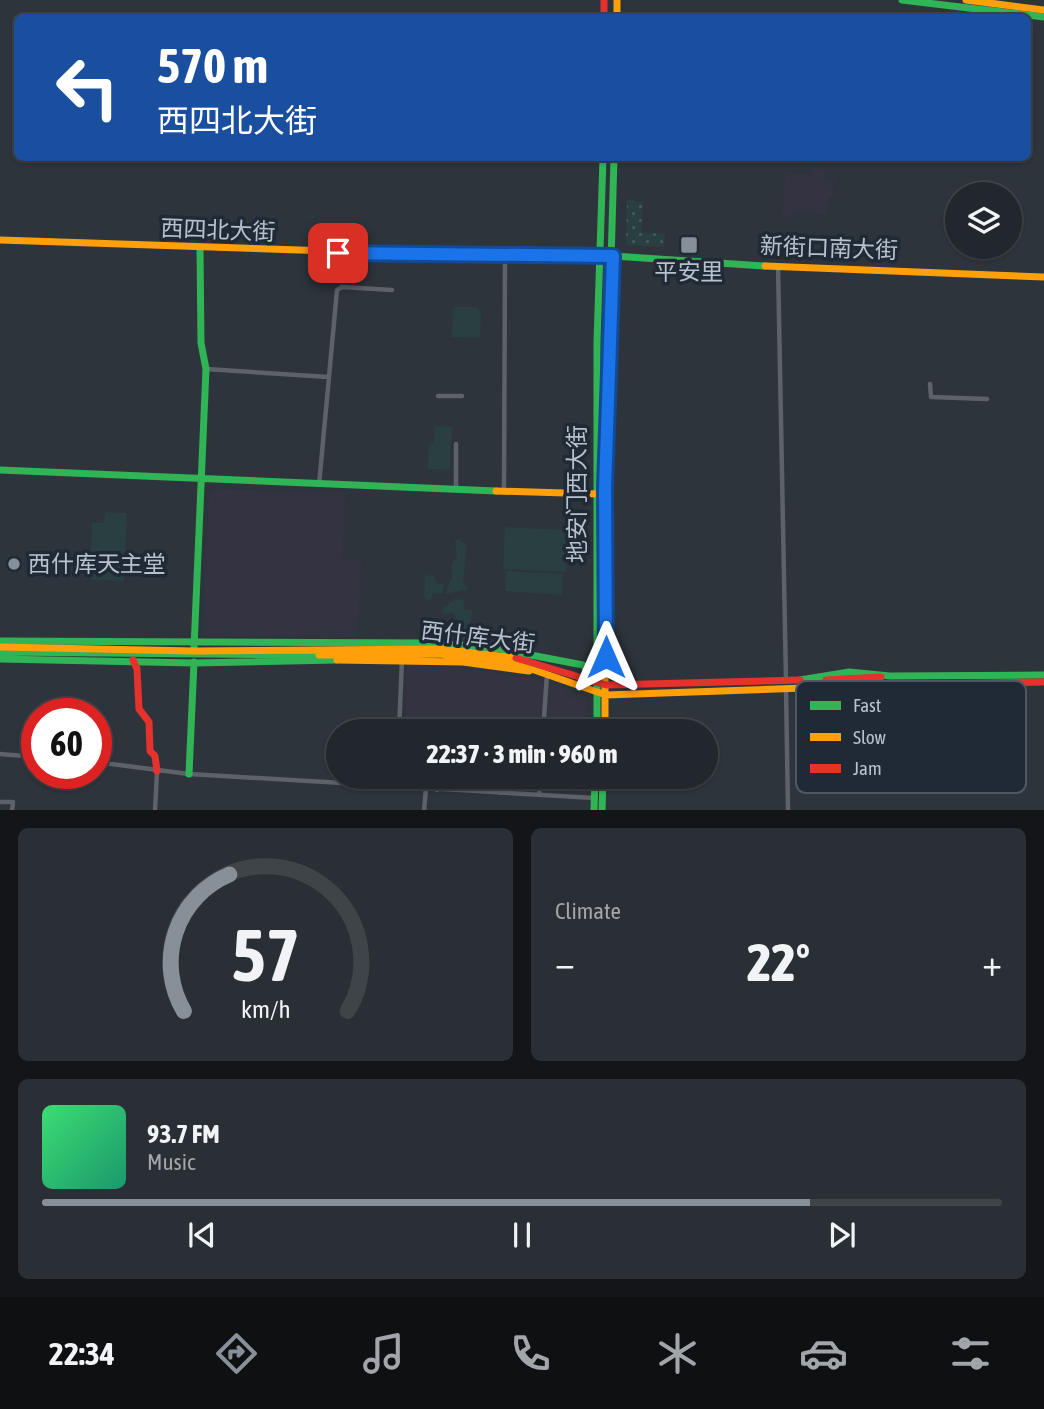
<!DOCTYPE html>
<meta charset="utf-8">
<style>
body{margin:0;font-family:"Asap Condensed","Noto Sans SC",sans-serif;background:#2a2f35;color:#f1f3f6;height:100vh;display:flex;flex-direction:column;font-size:26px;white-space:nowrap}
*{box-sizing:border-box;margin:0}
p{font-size:23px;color:#a2a5aa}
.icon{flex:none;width:38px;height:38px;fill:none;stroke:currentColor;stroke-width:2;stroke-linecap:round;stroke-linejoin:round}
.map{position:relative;height:810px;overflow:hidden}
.panel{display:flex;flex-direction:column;gap:18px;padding:18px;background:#131519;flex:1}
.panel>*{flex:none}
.hud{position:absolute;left:14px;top:14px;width:1017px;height:147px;border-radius:10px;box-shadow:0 2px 5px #0004,0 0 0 2px #3f4449;background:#1a4fa0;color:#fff;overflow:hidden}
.buttons{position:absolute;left:945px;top:182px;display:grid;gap:14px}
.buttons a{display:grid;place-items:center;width:77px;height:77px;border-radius:50%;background:#22272d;box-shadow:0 2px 5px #0004,0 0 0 2px #3f4449;font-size:35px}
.speed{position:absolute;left:21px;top:698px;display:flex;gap:14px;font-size:35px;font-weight:700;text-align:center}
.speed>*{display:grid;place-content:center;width:91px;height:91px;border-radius:50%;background:#22272d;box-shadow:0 2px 5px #0004,0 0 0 2px #3f4449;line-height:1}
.speed .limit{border:10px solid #d22;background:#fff;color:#111}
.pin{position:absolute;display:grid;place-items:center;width:60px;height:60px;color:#fff;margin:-30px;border-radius:14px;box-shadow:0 4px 10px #0006}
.me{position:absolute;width:77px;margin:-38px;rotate:0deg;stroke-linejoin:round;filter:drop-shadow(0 0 5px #0008)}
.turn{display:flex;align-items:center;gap:24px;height:147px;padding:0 28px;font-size:32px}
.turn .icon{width:91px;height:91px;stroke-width:2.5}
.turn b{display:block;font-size:49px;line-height:60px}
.big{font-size:52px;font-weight:800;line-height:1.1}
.panel .card{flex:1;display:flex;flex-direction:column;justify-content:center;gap:10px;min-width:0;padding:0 24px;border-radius:10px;background:#2a2f35}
.panel .dial{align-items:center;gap:0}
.dial svg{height:182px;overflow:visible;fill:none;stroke:#3f4449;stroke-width:7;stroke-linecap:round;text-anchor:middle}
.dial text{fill:#f1f3f6;stroke:none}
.song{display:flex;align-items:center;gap:21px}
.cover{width:84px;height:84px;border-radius:10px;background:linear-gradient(135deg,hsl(140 70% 55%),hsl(160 70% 35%))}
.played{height:7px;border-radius:4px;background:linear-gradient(90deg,#879099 80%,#3f4449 80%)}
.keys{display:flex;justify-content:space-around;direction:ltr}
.heat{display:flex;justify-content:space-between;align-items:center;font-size:38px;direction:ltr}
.panel .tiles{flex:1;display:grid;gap:18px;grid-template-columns:1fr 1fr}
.card:last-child{grid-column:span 2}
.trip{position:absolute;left:326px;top:719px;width:392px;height:70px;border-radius:35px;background:#22272d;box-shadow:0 2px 5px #0004,0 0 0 2px #3f4449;font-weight:800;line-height:70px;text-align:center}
.menu{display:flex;height:112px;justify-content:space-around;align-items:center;background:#0e1012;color:#a2a5aa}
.menu .icon{width:49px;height:49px}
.menu .active{color:#879099}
.menu b{font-size:32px;color:#f1f3f6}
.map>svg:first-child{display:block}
</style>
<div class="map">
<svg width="1044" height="811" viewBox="0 0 1044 811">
<defs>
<pattern id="park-dots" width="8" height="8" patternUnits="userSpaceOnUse" patternTransform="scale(1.75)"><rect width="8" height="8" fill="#2a3f42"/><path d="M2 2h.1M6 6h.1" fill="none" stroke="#47595c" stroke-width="1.8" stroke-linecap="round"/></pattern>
</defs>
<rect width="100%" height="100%" fill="#2d343c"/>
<path fill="#343342" d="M812,167L826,170L825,178L835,179L832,196H829L827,215L794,212L793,218L782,217L785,173L810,174Z
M214,489L346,492L342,559L362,561L357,637L206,636L202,630L209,492Z
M407,664L471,669L546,681L586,697V731H507L443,723L440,731L404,732Z
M540,777H585V792L539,789Z"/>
<path fill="#2a3f42" d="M453,307H477L481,314L480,338L452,337Z
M435,426L452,427L450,470L428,469L429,443H434Z
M105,512L127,513L124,581L90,580L92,523H104Z
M505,527L568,530L566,572L503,569Z
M459,539L467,546L463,582L468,589L445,594L452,577V563L457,557L455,540Z
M506,571L563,574L562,595L505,591Z
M425,575L434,576L436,583L444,584L443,594L433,593L430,602L424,597Z
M456,599L464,600L463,610H472L470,641L450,640L451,632L458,621L453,613L442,614L443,608Z"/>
<path fill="url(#park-dots)" d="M627,200L643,202L641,232L665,234L664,247L626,245Z"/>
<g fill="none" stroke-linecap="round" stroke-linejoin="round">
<path stroke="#5d626a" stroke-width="4.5" d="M778,265L786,681
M206,369L328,377
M930,384L931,397L987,399
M438,396H462
M319,485L337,290L342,287L392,290
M456,490V444
M504,492L505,256
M786,688L788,811
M399,732L402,659
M445,732L448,724
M502,732V731
M543,732L547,674
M0,754L37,757
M96,762L189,774L594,798
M437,790V777
M500,793V777
M539,795L540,777
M0,802H13L12,811
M155,811L157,771
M424,811L426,788"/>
<path stroke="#30b455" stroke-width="7" d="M902,0L1044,17
M361,252L613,256L765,266
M610,296L614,158
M0,470L496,491
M0,641L435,643L494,648L583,665L594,680
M194,648L206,369L201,343L200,248
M0,652L319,655
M0,659L194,663L337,660
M800,680L849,672L890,676L1044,675
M597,732V342L603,158
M189,774L194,662
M594,811L595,777
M602,811L603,777"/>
<path stroke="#ff9f0a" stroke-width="7" d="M617,0V18
M966,0L1044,10
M0,240L361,252
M765,266L1044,277
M496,491L598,494
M0,647L194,651L440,649L516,658
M319,655L440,654L517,664L606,695L917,684
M337,660L463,662L529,671
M605,732V488L610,296"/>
<path stroke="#e5322d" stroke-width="7" d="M604,0V18
M516,658L606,685L800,680
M133,660L137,669L139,709L149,722L150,751L155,756L157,771
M826,680L881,677
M917,684L1044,682"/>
</g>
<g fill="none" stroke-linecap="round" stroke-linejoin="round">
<g stroke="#114b97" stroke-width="18">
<path id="route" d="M338,253L613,256L605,488L606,657"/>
</g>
<use href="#route" stroke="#1a73e8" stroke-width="12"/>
</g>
<g fill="#879099" stroke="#202a37" stroke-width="2.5">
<rect x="680" y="236" width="18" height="18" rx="3.5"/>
<circle cx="14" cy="564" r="7"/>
</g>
<g text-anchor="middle" stroke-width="7" stroke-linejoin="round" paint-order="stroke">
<g font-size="23" fill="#b8c1cb" stroke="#202a37">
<text transform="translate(218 230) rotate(2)" y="8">西四北大街</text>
<text transform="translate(829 248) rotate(2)" y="8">新街口南大街</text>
<text transform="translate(577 494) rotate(-90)" y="8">地安门西大街</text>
<text transform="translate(478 637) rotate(7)" y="8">西什库大街</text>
</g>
<g font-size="23" fill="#b8c1cb" stroke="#202a37">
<text x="689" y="280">平安里</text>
<text x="28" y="572" text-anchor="start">西什库天主堂</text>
</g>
</g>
<rect x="796" y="681" width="230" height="112" rx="10" fill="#202a37" stroke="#4e5763" stroke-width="2"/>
<rect x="810" y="701" width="31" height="9" fill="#30b455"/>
<rect x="810" y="733" width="31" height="8" fill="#ff9f0a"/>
<rect x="810" y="764" width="31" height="9" fill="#e5322d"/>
<g font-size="19" fill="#b8c1cb">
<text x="853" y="712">Fast</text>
<text x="853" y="744">Slow</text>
<text x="853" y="775">Jam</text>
</g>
</svg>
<div class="buttons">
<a><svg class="icon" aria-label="layers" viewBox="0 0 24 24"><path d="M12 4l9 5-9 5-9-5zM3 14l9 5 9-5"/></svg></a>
</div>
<div class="speed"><div class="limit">60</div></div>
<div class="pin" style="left:338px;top:253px;background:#d93025"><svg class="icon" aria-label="arrive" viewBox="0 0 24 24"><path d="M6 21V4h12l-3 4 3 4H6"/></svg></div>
<svg class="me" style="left:606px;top:657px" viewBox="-20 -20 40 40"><path d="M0-17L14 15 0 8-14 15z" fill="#1a73e8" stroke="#fff" stroke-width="4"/></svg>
<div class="trip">22:37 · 3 min · 960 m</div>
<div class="hud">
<div class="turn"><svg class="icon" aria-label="left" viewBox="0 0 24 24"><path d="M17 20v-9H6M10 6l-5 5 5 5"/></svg><div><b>570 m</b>西四北大街</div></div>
</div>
</div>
<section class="panel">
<div class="tiles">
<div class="card dial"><svg viewBox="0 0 100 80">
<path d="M14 69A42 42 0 1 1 86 69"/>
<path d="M14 69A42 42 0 0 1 34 9" stroke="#879099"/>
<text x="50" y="56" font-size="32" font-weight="700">57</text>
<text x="50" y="72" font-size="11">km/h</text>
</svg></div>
<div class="card"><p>Climate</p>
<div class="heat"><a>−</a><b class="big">22°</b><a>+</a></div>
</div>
<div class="card">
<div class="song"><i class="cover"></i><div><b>93.7 FM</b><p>Music</p></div></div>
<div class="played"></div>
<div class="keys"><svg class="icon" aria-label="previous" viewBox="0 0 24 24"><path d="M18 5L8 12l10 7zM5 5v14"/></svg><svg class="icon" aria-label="pause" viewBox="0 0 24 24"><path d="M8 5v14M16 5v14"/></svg><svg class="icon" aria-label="next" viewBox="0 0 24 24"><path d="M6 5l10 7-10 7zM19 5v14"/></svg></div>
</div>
</div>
</section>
<nav class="menu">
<b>22:34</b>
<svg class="icon active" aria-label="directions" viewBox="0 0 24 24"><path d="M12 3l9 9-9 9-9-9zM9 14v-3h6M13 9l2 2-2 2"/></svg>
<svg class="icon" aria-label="music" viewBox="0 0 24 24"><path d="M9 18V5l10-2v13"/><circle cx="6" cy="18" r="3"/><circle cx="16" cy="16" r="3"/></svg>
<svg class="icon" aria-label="phone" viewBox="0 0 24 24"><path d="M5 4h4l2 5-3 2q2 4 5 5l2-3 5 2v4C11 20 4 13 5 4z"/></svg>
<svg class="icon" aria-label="climate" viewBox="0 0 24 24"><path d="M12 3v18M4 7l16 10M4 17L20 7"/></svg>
<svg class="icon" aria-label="car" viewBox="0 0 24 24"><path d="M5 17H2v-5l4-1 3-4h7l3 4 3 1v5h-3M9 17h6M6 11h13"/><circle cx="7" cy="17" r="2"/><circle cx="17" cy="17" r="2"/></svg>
<svg class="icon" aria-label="filters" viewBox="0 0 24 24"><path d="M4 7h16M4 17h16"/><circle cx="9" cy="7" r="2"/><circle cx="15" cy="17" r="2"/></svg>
</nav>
